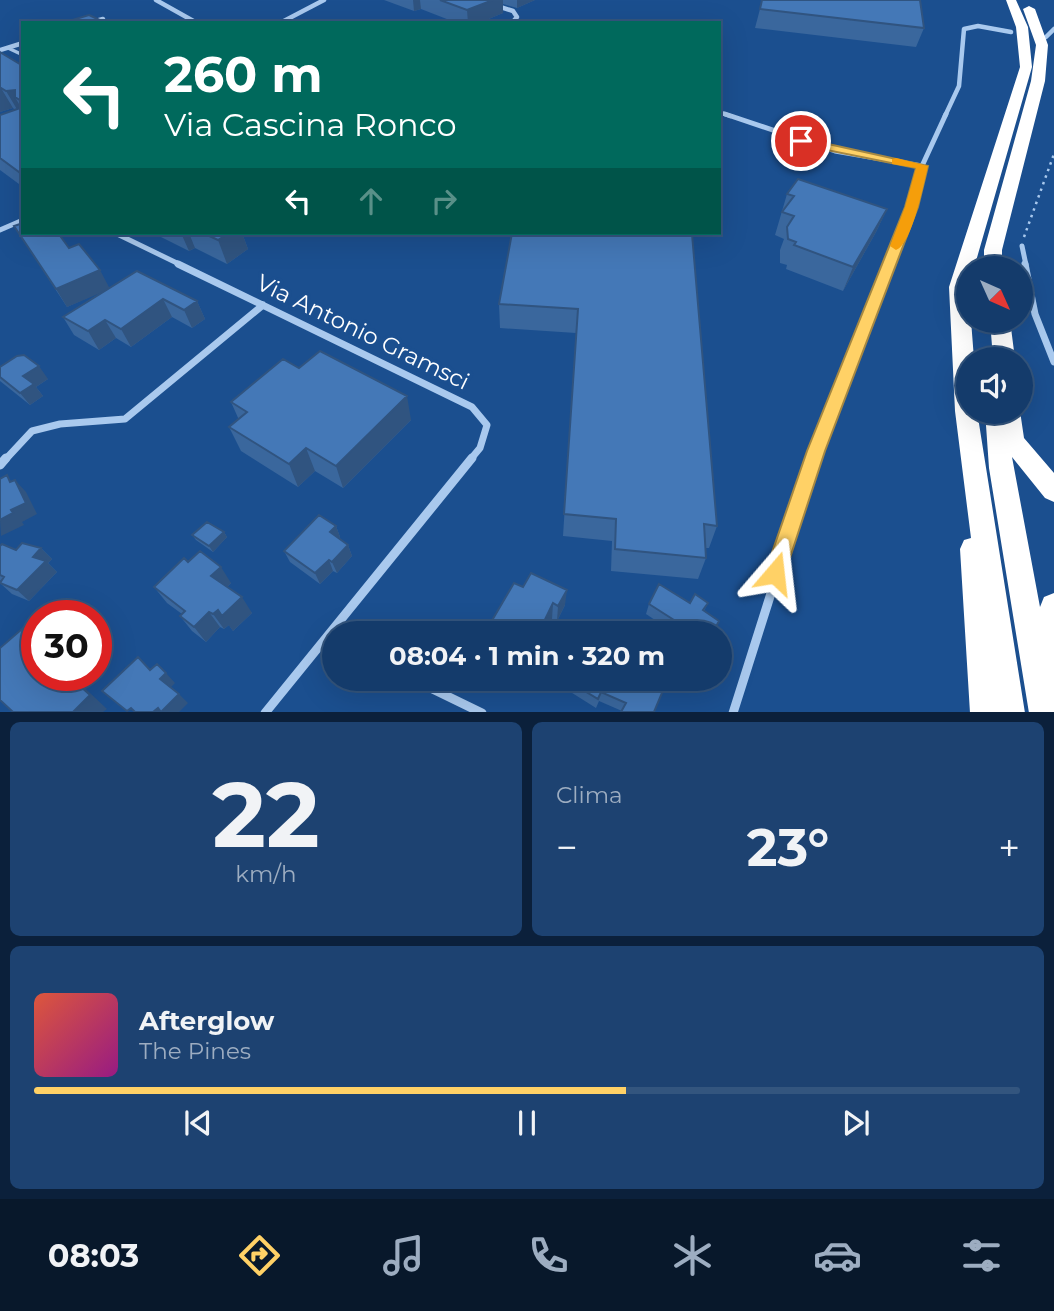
<!DOCTYPE html>
<html lang="it">
<meta charset="utf-8">
<style>
body{margin:0;font-family:Montserrat,sans-serif;background:#1d4271;color:#f1f3f6;height:100vh;display:flex;flex-direction:column;font-size:26px;white-space:nowrap}
*{box-sizing:border-box;margin:0}
p{font-size:23px;color:#9dadc1}
.icon{flex:none;width:38px;height:38px;fill:none;stroke:currentColor;stroke-width:2;stroke-linecap:round;stroke-linejoin:round}
.map{position:relative;height:712px;overflow:hidden}
.details{display:flex;flex-direction:column;gap:10px;padding:10px;background:#0b203b;flex:1}
.details>*{flex:none}
.banner{position:absolute;left:21px;top:21px;width:700px;height:214px;border-radius:0px;box-shadow:0 7px 28px #0002,0 0 0 2px #33557e;background:#00695c;color:#fff;overflow:hidden}
.needle{width:46px;rotate:135deg}
.buttons{position:absolute;left:956px;top:256px;display:grid;gap:14px}
.buttons a{display:grid;place-items:center;width:77px;height:77px;border-radius:50%;background:#143b6b;box-shadow:0 7px 28px #0002,0 0 0 2px #33557e;font-size:35px}
.speed{position:absolute;left:21px;top:600px;display:flex;gap:14px;font-size:35px;font-weight:700;text-align:center}
.speed>*{display:grid;place-content:center;width:91px;height:91px;border-radius:50%;background:#143b6b;box-shadow:0 7px 28px #0002,0 0 0 2px #33557e;line-height:1}
.speed .limit{border:10px solid #d22;background:#fff;color:#111}
.pin{position:absolute;display:grid;place-items:center;width:60px;height:60px;color:#fff;margin:-30px;border:4px solid #fff;border-radius:50%;box-shadow:0 2px 7px #0007}
.me{position:absolute;width:77px;margin:-38px;rotate:17deg;stroke-linejoin:round;filter:drop-shadow(0 0 5px #0008)}
.turn{display:flex;align-items:center;gap:24px;height:147px;padding:0 28px;font-size:32px}
.turn .icon{width:91px;height:91px;stroke-width:2.5}
.turn b{display:block;font-size:49px;line-height:60px}
.lanes{display:flex;align-items:center;height:66px;padding:0 28px;background:#0003;justify-content:center;gap:35px;direction:ltr}
.lanes .off{opacity:.35}
.big{font-size:52px;font-weight:700;line-height:1.1}
.details .widget{flex:1;display:flex;flex-direction:column;justify-content:center;gap:10px;min-width:0;padding:0 24px;border-radius:10px;background:#1d4271}
.details .dial{align-items:center;gap:0}
.dial b{font-size:91px;line-height:1}
.song{display:flex;align-items:center;gap:21px}
.cover{width:84px;height:84px;border-radius:10px;background:linear-gradient(135deg,hsl(10 70% 55%),hsl(310 70% 35%))}
.played{height:7px;border-radius:4px;background:linear-gradient(90deg,#ffd166 60%,#33557e 60%)}
.keys{display:flex;justify-content:space-around;direction:ltr}
.heat{display:flex;justify-content:space-between;align-items:center;font-size:38px;direction:ltr}
.details .tiles{flex:1;display:grid;gap:10px;grid-template-columns:1fr 1fr}
.widget:last-child{grid-column:span 2}
.trip{position:absolute;left:322px;top:621px;width:410px;height:70px;border-radius:35px;background:#143b6b;box-shadow:0 7px 28px #0002,0 0 0 2px #33557e;font-weight:700;line-height:70px;text-align:center}
.dock{display:flex;height:112px;justify-content:space-around;align-items:center;background:#08182b;color:#9dadc1}
.dock .icon{width:49px;height:49px}
.dock .on{color:#ffd166}
.dock b{font-size:32px;color:#f1f3f6}
.map>svg:first-child{display:block}
</style>
<div class="map">
<svg width="1054" height="713" viewBox="0 0 1054 713">
<rect width="100%" height="100%" fill="#1b4f8f"/>
<g fill="none" stroke-linecap="round" stroke-linejoin="round">
<path stroke="#a9c9ee" stroke-width="2.5" stroke-dasharray="2.5 4.5" stroke-linecap="butt" d="M1024,237L1054,154"/>
<path stroke="#a9c9ee" stroke-width="3.5" d="M8,48L23,55"/>
<path stroke="#a9c9ee" stroke-width="4.5" d="M156,0L197,23
M479,0L513,11L517,17L512,23
M88,23L103,19
M280,23L324,0
M1046,37L1054,29
M0,50L23,43
M719,112L730,116
M945,116L959,86L964,29L978,26L1011,32"/>
<path stroke="#a9c9ee" stroke-width="5" d="M725,114L835,151L922,166
M0,230L23,220
M115,233L181,265
M1022,246L1026,265
M889,265L912,207L922,166L946,114"/>
<path stroke="#a9c9ee" stroke-width="7" d="M178,264L472,407L487,425L480,448L470,460
M1025,264L1035,314L1054,362
M5,460L32,431L60,424L125,419L263,305
M813,460L890,264"/>
<path stroke="#a9c9ee" stroke-width="9" d="M0,465L6,458
M412,679L482,713
M265,713L472,458
M733,713L814,458"/>
<path fill="#fff" fill-rule="evenodd" d="M1006,0H1016L1028,27L1032,67L974,268H968V320H971L974,359H968V411H977L1025,713H970L960,549L964,540L971,538L955,411L949,287L1020,67L1016,27Z
M1029,6L1035,9L1048,45L1045,81L1002,250V268H984V250L1031,81L1036,45L1023,9Z
M990,320H1010L1015,359H993Z
M985,411H1020L1024,438L1054,473V502L1045,498L1012,457L1040,607L1044,597L1054,593V713H1029L989,468Z"/>
</g>
<path fill="#3a679d" d="M384,0H535L517,8L503,4V13L479,23H457L421,9L414,11Z
M760,9L924,28L916,47L755,28Z
M0,52L23,66V187L0,170V115L15,110L13,108L0,112Z
M787,194L887,209L876,232L843,291L786,269L787,265L780,263V250L784,239L775,235Z
M14,226L69,248L109,288L197,301L205,319L192,328L172,317L131,347L116,338L99,350L74,335L63,317L105,290L67,307Z
M153,233H242L248,249L227,264L195,248L189,251Z
M666,233L717,526L709,548H705L706,558L698,579L611,571L612,541L563,536L576,333L500,328L499,304Z
M0,367L48,379L36,387L43,396L30,405L0,381Z
M299,368L411,420L343,488L315,471L298,487L241,451L229,427L239,420L231,402Z
M336,526L340,537L339,538L348,545L352,556L337,573L333,571L320,584L290,562L284,551Z
M224,532L227,537L213,552L196,540L192,535Z
M0,546L16,550L41,548L52,559L48,563L57,572L29,601L12,594L0,583L1,581L0,580Z
M188,562L231,583L227,587L252,613L233,631L229,625L224,629L220,627L206,642L192,631L180,616L182,614L167,603L154,587Z
M514,583L565,605L557,621L552,619L545,634H487V629Z
M708,603L704,611L713,634H676L646,614L649,604Z
M663,679L622,711L599,701L596,708L569,691L570,682Z"/>
<path fill="#305480" d="M413,0H420L421,9L414,11Z
M493,0H503V13L479,23H468L467,10Z
M517,0H535L517,8Z
M0,88H1L13,108L0,112Z
M15,90V97L23,111H18L6,91Z
M887,209L876,232L843,291L853,267Z
M181,233H189L195,248L189,251Z
M229,233H242L248,249L227,264L218,240Z
M100,270L110,289L67,307L56,289Z
M163,299L172,317L131,347L121,329Z
M197,301L205,319L192,328L184,310Z
M105,320L116,338L99,350L88,331Z
M39,366L48,379L36,387L43,396L30,405L20,393L23,376Z
M407,396L411,420L343,488L336,466Z
M306,448L315,471L298,487L289,464Z
M15,480L26,492L37,514L22,522L24,525L1,536L0,520L11,510Z
M336,526L340,537L334,543L330,532Z
M224,532L227,537L213,552L209,546Z
M348,545L352,556L337,573L332,562Z
M41,548L52,559L48,563L57,572L29,601L17,590L33,557Z
M329,560L333,571L320,584L315,573Z
M221,567L231,583L222,592L211,576Z
M567,590L565,605L557,621L558,606Z
M242,597L252,613L233,631L222,616Z
M553,603L552,619L545,634H538Z
M218,610L229,625L224,629L213,614Z
M209,612L220,627L206,642L194,627Z
M166,673L175,683L170,688L160,679Z
M69,676H72L107,709L103,712H73Z
M179,694L188,703L179,712H153Z"/>
<path fill="#4478b7" stroke="#305480" stroke-width="2" d="M440,0H493L467,10Z
M762,0H920L924,28L760,9Z
M89,15L106,23H62Z
M0,52L23,66V102L15,97V90L6,91L1,88H0Z
M23,107V170L19,172L0,158V115Z
M798,179L887,209L853,267L794,245L796,242L788,239L787,227L794,216L782,212L794,196L787,194Z
M23,223V233H58L69,248L79,244L100,270L56,289L14,226Z
M203,233H229L218,240Z
M512,233H666L692,234L717,526L704,524L706,558L615,549L616,519L564,514L578,309L499,304Z
M137,271L197,301L184,310L163,299L121,329L105,320L88,331L63,317Z
M320,351L407,396L336,466L306,448L289,464L229,427L247,412L231,402L255,382L283,359L299,368Z
M24,355L39,366L23,376L34,384L20,393L0,377V367L17,356Z
M7,475L10,482L15,480L26,503L11,510L13,513L0,520V479Z
M319,515L336,526L330,532L348,545L332,562L329,560L315,573L284,551Z
M207,522L224,532L209,546L192,535Z
M22,543L41,548L33,557L46,561L17,590L0,583L4,577L0,575V546L2,544L16,550Z
M200,551L221,567L211,576L242,597L222,616L218,610L213,614L209,612L194,627L180,616L185,611L154,587L184,558L188,562Z
M531,573L567,590L558,606L553,603L538,634H495L487,629L514,583L523,587Z
M659,584L690,603L695,594L708,603L703,610L719,621L712,634H696L649,604Z
M47,607L55,616H37Z
M37,616V637L33,641L37,644V676H69L90,695L73,712H13L0,700V648Z
M138,657L150,670L157,664L166,673L160,679L179,694L161,712L158,708L153,712H135L131,708L127,711L102,691Z
M571,679H663L667,681L654,712H621L626,703L601,692L598,699L570,682Z"/>
<path fill="#ffd166" stroke="#a68842" stroke-width="2" d="M801,138L928,166L918,207L825,451L785,573L782,580L775,583L768,580L765,573L807,451L905,207L916,168L797,144V139Z"/>
<path fill="#f59e0b" d="M896,158L928,166C924,183 912,245 896,250L890,246L905,207L916,168L892,164V159Z"/>
<g text-anchor="middle" stroke-width="7" stroke-linejoin="round" paint-order="stroke">
<g font-size="23" fill="#fff" stroke="#1b4f8f">
<text transform="translate(363 332) rotate(26)" y="8">Via Antonio Gramsci</text>
</g>
</g>
</svg>
<div class="buttons">
<a><svg class="needle" viewBox="-14 -14 28 28"><path d="M0-13l5 13h-10z" fill="#e53935"/><path d="M0 13l5-13h-10z" fill="#9dadc1"/></svg></a>
<a><svg class="icon" aria-label="sound" viewBox="0 0 24 24"><path d="M4 9h4l5-4v14l-5-4H4zM17 9q2 3 0 6"/></svg></a>
</div>
<div class="speed"><div class="limit">30</div></div>
<div class="pin" style="left:801px;top:141px;background:#d93025"><svg class="icon" aria-label="arrive" viewBox="0 0 24 24"><path d="M6 21V4h12l-3 4 3 4H6"/></svg></div>
<svg class="me" style="left:775px;top:573px" viewBox="-20 -20 40 40"><path d="M0-17L14 15 0 8-14 15z" fill="#ffd166" stroke="#fff" stroke-width="4"/></svg>
<div class="trip">08:04 · 1 min · 320 m</div>
<div class="banner">
<div class="turn"><svg class="icon" aria-label="left" viewBox="0 0 24 24"><path d="M17 20v-9H6M10 6l-5 5 5 5"/></svg><div><b>260 m</b>Via Cascina Ronco</div></div>
<div class="lanes"><svg class="icon" aria-label="left" viewBox="0 0 24 24"><path d="M17 20v-9H6M10 6l-5 5 5 5"/></svg><svg class="icon off" aria-label="ahead" viewBox="0 0 24 24"><path d="M12 20V5M6 11l6-6 6 6"/></svg><svg class="icon off" aria-label="right" viewBox="0 0 24 24"><path d="M7 20v-9h11M14 6l5 5-5 5"/></svg></div>
</div>
</div>
<section class="details">
<div class="tiles">
<div class="widget dial"><b>22</b><p>km/h</p></div>
<div class="widget"><p>Clima</p>
<div class="heat"><a>−</a><b class="big">23°</b><a>+</a></div>
</div>
<div class="widget">
<div class="song"><i class="cover"></i><div><b>Afterglow</b><p>The Pines</p></div></div>
<div class="played"></div>
<div class="keys"><svg class="icon" aria-label="previous" viewBox="0 0 24 24"><path d="M18 5L8 12l10 7zM5 5v14"/></svg><svg class="icon" aria-label="pause" viewBox="0 0 24 24"><path d="M8 5v14M16 5v14"/></svg><svg class="icon" aria-label="next" viewBox="0 0 24 24"><path d="M6 5l10 7-10 7zM19 5v14"/></svg></div>
</div>
</div>
</section>
<nav class="dock">
<b>08:03</b>
<svg class="icon on" aria-label="directions" viewBox="0 0 24 24"><path d="M12 3l9 9-9 9-9-9zM9 14v-3h6M13 9l2 2-2 2"/></svg>
<svg class="icon" aria-label="music" viewBox="0 0 24 24"><path d="M9 18V5l10-2v13"/><circle cx="6" cy="18" r="3"/><circle cx="16" cy="16" r="3"/></svg>
<svg class="icon" aria-label="phone" viewBox="0 0 24 24"><path d="M5 4h4l2 5-3 2q2 4 5 5l2-3 5 2v4C11 20 4 13 5 4z"/></svg>
<svg class="icon" aria-label="climate" viewBox="0 0 24 24"><path d="M12 3v18M4 7l16 10M4 17L20 7"/></svg>
<svg class="icon" aria-label="car" viewBox="0 0 24 24"><path d="M5 17H2v-5l4-1 3-4h7l3 4 3 1v5h-3M9 17h6M6 11h13"/><circle cx="7" cy="17" r="2"/><circle cx="17" cy="17" r="2"/></svg>
<svg class="icon" aria-label="filters" viewBox="0 0 24 24"><path d="M4 7h16M4 17h16"/><circle cx="9" cy="7" r="2"/><circle cx="15" cy="17" r="2"/></svg>
</nav>
